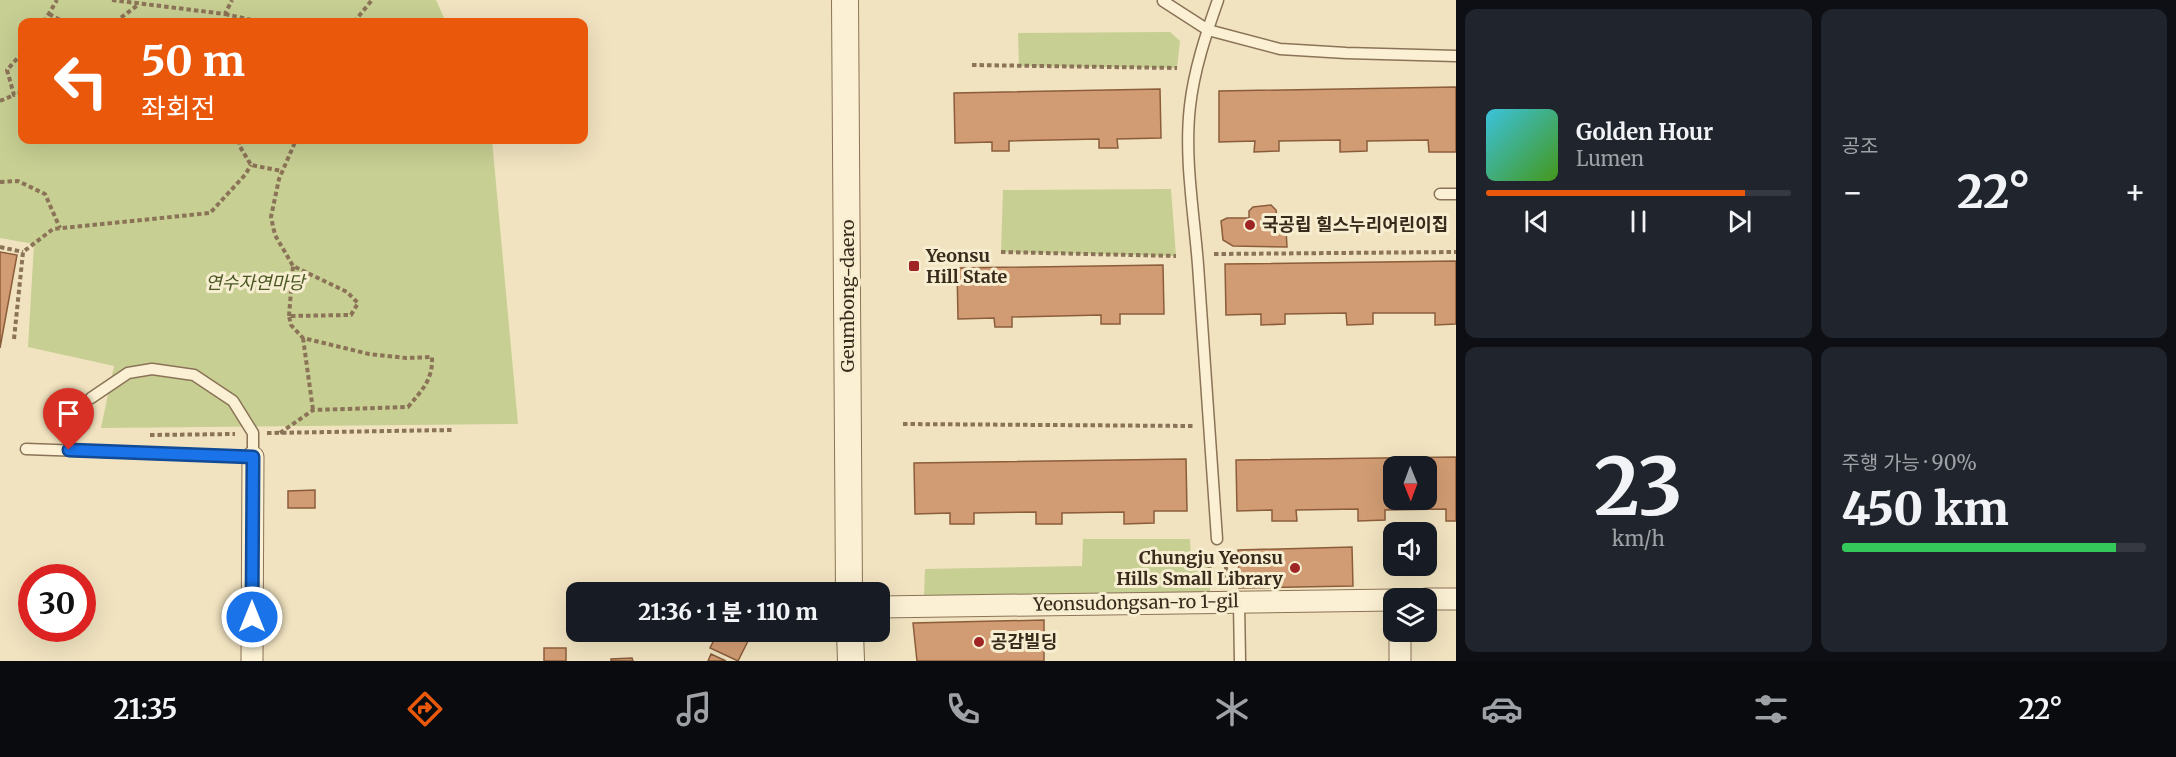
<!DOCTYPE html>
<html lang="ko">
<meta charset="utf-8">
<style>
body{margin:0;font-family:Merriweather,"Noto Sans KR",serif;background:#20242c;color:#f1f3f6;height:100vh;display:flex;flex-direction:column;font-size:22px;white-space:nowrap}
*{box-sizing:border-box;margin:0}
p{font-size:20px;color:#9ea1a6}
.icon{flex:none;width:33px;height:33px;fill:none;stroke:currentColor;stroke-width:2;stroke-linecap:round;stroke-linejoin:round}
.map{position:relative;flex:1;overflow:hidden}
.panel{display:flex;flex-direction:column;gap:9px;padding:9px;background:#0d0f14;width:720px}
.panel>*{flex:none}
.hud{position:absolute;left:18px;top:18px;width:570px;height:126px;border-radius:12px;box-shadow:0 6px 24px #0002;background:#ea580c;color:#fff;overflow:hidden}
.needle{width:39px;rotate:179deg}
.fabs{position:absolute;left:1383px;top:456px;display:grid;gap:12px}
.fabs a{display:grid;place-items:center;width:54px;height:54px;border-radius:12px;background:#171b24;box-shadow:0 6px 24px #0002;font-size:30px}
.speed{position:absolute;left:18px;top:564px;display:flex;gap:12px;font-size:30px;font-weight:700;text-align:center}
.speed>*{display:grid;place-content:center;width:78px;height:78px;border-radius:50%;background:#171b24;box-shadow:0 6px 24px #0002;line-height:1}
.speed .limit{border:9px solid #d22;background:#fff;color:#111}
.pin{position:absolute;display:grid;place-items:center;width:51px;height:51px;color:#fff;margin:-62px -26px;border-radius:50% 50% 50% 0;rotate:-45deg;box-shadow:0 0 6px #0007}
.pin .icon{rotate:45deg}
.me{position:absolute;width:66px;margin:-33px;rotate:0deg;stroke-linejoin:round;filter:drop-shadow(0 0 4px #0008)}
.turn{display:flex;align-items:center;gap:21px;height:126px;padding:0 24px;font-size:27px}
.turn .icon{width:78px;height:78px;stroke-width:2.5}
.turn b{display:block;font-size:42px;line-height:51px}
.big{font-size:45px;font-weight:800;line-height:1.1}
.panel .card{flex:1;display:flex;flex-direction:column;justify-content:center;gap:9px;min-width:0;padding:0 21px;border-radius:12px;background:#20242c}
.panel .dial{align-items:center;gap:0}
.dial b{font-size:78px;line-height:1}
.song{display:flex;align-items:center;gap:18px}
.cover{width:72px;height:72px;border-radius:9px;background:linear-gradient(135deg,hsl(190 70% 55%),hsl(100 70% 35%))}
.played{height:6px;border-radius:3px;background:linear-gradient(90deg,#ea580c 85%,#363941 85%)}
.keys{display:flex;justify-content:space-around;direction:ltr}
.heat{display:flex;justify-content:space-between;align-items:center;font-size:33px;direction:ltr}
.charge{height:9px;border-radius:4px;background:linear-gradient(90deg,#34c759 90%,#363941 0)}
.panel .tiles{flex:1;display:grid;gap:9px;grid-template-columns:repeat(2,1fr)}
.trip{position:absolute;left:566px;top:582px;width:324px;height:60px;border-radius:12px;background:#171b24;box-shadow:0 6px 24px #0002;font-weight:800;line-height:60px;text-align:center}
.tabs{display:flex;height:96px;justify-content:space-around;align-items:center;background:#090b0e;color:#9ea1a6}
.tabs .icon{width:42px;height:42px}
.tabs .active{color:#ea580c}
.tabs b{font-size:27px;color:#f1f3f6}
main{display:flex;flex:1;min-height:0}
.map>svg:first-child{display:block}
</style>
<main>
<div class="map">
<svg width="1456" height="661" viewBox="0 0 1456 661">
<rect width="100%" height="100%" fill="#f1e3c0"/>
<path fill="#c7cf93" d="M0,0H436L446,22H22V140H492L518,424L101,428L114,366L28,347L34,244L0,238Z
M1170,32L1180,41L1177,68L1019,66L1018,33Z
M1171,189L1176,256L1001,252L1003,190Z
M1083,539H1190L1191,562H1210V592L924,596L925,569L1082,566Z"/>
<path fill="#d19c73" stroke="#8b5d3b" stroke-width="1.5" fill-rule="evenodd" d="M1456,87V152H1429L1428,140L1367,141V151L1340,152V140L1279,141V151L1254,152L1255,141L1219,142V91Z
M1160,89L1161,138L1117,139L1118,148H1099V139L1009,141V151H992V142L955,143L954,93Z
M1271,205L1276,210L1278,229H1286L1287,247L1233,246L1223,240L1221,221L1227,218H1249V211L1253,207Z
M0,252L17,255L0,348Z
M1456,261V324L1435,325V313H1373V324L1347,325L1346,313L1285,314V324L1261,325V314L1226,315L1225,264Z
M1163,265L1164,314H1120V324H1101V315L1012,317V327H995L994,318L958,319L957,268Z
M1456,457V521H1446V509L1385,510V520L1358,521V509L1296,510L1297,521H1272V510L1237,511L1236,460ZM1394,466H1426V500H1394Z
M1186,459L1187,511H1154V523L1124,524V512L1062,513V524H1036V512L974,513V524H950V513L915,514L914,463Z
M315,490V508H288V491Z
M1352,547L1353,586L1239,588L1238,550Z
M1044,620V661H917L913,623Z
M718,632L752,633L738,661L710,648Z
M544,648H566V661H544Z
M711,654L726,661H708Z
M632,658L633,661H611V659Z"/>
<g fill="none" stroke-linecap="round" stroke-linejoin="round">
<g stroke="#8b7357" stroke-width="13">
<path id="service" d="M1163,1L1208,30L1280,49L1346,53L1456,56
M1440,194H1456
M26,449L253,457V433L233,401L194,375L152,369L128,373L91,398
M1217,539C1211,448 1205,357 1198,265C1194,213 1184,158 1190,106C1194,70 1206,34 1218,0
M1239,602L1240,661"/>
</g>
<g stroke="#8b7357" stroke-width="23">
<path id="minor" d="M1426,599H1456
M879,607L1394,600
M1400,632V661
M252,661L253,457"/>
</g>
<g stroke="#8b7357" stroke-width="28">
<path id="tertiary" d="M845,0L849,592
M850,632L851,661"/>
</g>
<path stroke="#8b7357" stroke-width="4" stroke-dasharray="4.5 3" stroke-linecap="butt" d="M112,0L225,14L232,0
M49,14L64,22
M225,14L261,22
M44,22L57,0
M115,22L138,5
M354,22L372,0
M22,53L7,70L14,95L22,93
M972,65L1177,68
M0,101L14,95
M239,140V145L251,165L282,171
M0,182L18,181L45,194L60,228
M0,247L23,252
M1001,252L1176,256
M1214,254L1456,252
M289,316L293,266
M303,338L313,410
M14,339L23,252L53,229L210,213L245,175L251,165
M903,424L1194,426
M267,433L452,430
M280,433L313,410L408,407C422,390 433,380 432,357L406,358L369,354L303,338L291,325L289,316L351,315L358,303L347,292L293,266L275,235L271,217L279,179L296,140
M150,435L235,434
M1209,552L1210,583
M1226,552V583"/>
<use href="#service" stroke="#fbf0d3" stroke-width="10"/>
<use href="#minor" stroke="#fbf0d3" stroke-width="21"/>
<use href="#tertiary" stroke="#fbf0d3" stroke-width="26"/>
</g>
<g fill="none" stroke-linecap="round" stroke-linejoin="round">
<g stroke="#114b97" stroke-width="15">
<path id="route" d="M69,450L253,457L252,617"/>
</g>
<use href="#route" stroke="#1a73e8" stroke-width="10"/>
</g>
<g fill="#9e2523" stroke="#f7edd0" stroke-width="2">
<circle cx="1250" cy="225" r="6"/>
<rect x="908" y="260" width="12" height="12" rx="3"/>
<circle cx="1295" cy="568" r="6"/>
<circle cx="979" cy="642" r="6"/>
</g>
<g text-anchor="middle" stroke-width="6" stroke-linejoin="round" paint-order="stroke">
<g font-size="18" font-weight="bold" fill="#392b1c" stroke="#f7edd0" text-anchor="start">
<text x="1262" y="231">국공립 힐스누리어린이집</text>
<text x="926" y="262">Yeonsu<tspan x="926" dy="21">Hill State</tspan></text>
<text x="1283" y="564" text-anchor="end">Chungju Yeonsu<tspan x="1283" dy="21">Hills Small Library</tspan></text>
<text x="991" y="648">공감빌딩</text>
</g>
<g font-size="18" font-style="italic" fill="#485721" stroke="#f7edd0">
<text x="255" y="289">연수자연마당</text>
</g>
<g font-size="18" fill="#392b1c" stroke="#f7edd0">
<text transform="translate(848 296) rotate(-90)" y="6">Geumbong-daero</text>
<text transform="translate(1136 603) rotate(-1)" y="6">Yeonsudongsan-ro 1-gil</text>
</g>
</g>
</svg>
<div class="fabs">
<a><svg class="needle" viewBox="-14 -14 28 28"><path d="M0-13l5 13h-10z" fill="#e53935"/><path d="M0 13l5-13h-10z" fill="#9ea1a6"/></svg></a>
<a><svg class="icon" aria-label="sound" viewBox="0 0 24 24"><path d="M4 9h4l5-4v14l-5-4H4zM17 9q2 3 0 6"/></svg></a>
<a><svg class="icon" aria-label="layers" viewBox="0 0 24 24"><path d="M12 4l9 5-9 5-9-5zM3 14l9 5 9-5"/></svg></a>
</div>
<div class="speed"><div class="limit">30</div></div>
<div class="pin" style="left:69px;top:450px;background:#d93025"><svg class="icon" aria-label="arrive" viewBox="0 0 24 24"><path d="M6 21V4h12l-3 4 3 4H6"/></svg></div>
<svg class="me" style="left:252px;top:617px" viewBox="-20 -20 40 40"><circle r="17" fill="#1a73e8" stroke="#fff" stroke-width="3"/><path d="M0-11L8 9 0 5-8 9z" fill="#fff"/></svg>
<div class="trip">21:36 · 1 분 · 110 m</div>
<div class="hud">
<div class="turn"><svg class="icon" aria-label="left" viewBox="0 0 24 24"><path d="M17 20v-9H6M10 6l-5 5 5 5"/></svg><div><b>50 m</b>좌회전</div></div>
</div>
</div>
<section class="panel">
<div class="tiles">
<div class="card">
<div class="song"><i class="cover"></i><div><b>Golden Hour</b><p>Lumen</p></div></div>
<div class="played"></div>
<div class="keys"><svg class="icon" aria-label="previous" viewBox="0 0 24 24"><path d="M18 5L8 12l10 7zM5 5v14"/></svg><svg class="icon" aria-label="pause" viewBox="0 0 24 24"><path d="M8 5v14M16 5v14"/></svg><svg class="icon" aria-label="next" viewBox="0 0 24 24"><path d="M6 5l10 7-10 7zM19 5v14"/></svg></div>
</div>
<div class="card"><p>공조</p>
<div class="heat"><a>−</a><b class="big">22°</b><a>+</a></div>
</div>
<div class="card dial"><b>23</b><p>km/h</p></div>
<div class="card"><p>주행 가능 · 90%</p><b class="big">450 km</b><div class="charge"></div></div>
</div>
</section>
</main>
<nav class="tabs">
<b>21:35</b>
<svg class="icon active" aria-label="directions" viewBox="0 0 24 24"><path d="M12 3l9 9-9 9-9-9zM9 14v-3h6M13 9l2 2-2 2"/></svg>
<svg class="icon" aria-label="music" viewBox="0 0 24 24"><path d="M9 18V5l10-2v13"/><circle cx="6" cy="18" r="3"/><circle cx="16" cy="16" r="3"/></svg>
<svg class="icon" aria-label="phone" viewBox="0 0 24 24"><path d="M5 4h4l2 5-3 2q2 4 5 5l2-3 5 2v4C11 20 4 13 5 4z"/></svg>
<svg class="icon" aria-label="climate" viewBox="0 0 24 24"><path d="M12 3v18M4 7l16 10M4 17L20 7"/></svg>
<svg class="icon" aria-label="car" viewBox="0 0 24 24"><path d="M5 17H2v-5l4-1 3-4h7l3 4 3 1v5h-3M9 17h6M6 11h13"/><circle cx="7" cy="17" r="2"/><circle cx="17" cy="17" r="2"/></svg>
<svg class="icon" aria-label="filters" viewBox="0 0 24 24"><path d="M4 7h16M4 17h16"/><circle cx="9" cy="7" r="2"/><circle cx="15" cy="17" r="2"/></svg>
<b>22°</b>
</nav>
